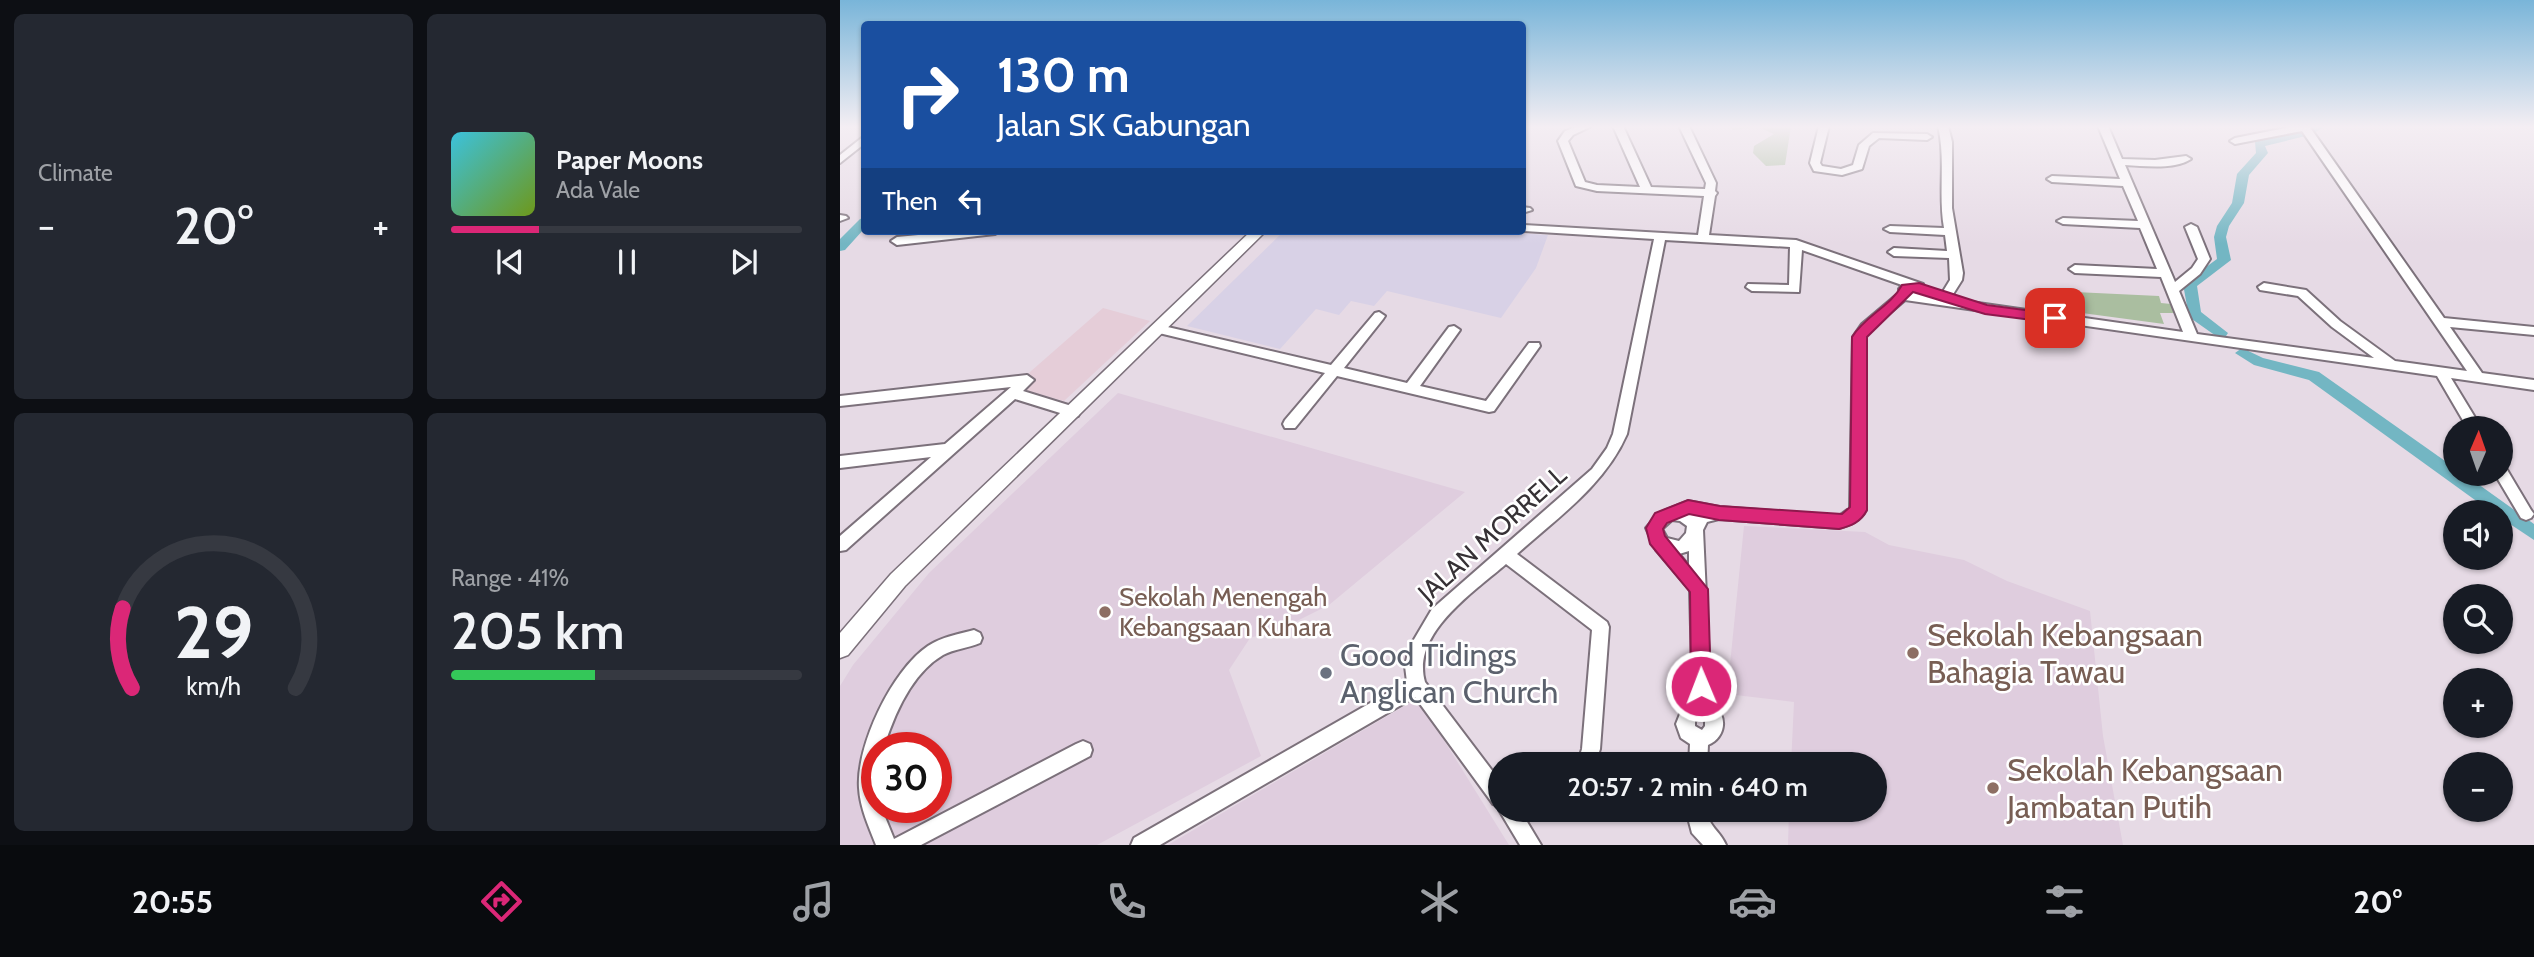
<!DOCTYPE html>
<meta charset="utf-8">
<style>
body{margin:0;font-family:Cabin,sans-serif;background:#242831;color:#f1f3f6;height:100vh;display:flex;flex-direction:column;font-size:26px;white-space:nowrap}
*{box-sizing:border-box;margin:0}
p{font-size:23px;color:#9ea1a6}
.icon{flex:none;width:38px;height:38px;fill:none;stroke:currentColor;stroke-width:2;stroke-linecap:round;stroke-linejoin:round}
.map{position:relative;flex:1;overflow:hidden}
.sheet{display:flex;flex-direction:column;gap:14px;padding:14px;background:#0d0f14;width:840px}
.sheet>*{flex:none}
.top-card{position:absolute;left:21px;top:21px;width:665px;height:214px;border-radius:7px;box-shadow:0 2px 5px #0004;background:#1a4fa0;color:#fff;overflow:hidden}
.needle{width:46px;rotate:2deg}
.fabs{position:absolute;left:1603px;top:416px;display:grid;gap:14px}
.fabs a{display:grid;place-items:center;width:70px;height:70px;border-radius:50%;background:#171b24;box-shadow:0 2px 5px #0004;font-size:35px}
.speed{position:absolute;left:21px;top:732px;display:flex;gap:14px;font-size:35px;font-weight:700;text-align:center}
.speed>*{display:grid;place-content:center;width:91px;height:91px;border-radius:50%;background:#171b24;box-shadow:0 2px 5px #0004;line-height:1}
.speed .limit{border:10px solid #d22;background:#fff;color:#111}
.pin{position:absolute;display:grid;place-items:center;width:60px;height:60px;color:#fff;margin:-30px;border-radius:14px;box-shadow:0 4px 10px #0006}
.me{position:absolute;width:77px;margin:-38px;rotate:359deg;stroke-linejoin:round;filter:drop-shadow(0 0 5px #0008)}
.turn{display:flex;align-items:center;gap:24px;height:147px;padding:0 21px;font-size:32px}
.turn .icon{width:91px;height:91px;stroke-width:2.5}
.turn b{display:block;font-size:49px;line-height:60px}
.then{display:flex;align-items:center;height:66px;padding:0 21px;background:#0003;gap:14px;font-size:26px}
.big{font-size:52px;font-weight:600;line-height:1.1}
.sheet .tile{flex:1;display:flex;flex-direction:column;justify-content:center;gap:10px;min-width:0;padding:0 24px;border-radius:10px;background:#242831}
.sheet .dial{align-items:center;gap:0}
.dial svg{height:182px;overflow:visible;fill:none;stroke:#363941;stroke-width:7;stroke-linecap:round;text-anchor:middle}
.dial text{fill:#f1f3f6;stroke:none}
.song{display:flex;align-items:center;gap:21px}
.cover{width:84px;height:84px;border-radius:10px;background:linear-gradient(135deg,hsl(190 70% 55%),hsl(80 70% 35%))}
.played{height:7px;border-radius:4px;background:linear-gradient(90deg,#db2777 25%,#363941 25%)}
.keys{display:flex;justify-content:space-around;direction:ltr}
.heat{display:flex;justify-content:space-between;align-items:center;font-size:38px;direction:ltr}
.charge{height:10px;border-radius:5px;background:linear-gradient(90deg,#34c759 41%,#363941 0)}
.sheet .tiles{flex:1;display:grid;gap:14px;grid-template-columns:repeat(2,1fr)}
.trip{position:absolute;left:648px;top:752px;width:399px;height:70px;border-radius:35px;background:#171b24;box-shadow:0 2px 5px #0004;font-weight:600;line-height:70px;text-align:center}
.tabs{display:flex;height:112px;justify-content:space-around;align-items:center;background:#090b0e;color:#9ea1a6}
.tabs .icon{width:49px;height:49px}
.tabs .active{color:#db2777}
.tabs b{font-size:32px;color:#f1f3f6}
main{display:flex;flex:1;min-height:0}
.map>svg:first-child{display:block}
</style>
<main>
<section class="sheet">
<div class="tiles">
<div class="tile"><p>Climate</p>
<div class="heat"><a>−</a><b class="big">20°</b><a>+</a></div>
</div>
<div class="tile">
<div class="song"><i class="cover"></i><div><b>Paper Moons</b><p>Ada Vale</p></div></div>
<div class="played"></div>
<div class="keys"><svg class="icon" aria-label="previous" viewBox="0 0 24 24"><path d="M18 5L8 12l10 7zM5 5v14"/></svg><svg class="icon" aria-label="pause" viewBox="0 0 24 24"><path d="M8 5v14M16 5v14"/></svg><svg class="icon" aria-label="next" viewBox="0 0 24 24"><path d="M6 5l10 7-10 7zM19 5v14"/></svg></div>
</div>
<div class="tile dial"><svg viewBox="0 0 100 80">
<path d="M14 69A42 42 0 1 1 86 69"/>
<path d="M14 69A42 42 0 0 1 10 34" stroke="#db2777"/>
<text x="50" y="56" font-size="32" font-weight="700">29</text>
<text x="50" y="72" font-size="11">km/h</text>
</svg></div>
<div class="tile"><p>Range · 41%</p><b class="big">205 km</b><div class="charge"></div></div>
</div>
</section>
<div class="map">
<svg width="1694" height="845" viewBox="0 0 1694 845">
<rect width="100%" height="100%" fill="#e6dae5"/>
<path fill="#e5cdd8" d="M263,308L310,321L224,401L173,387Z"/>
<path fill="#d8d1e6" d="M444,231H645L708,235L696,268L661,318L547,291L534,306L511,301L499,315L476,309L440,349L347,326Z"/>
<path fill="#dfcdde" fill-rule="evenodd" d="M278,393L625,492L489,605L445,627L410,638L389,670L421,756L257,845H0V686L13,665L89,573ZM37,747H96V807H37Z
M904,526L1025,532L1049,545L1124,560L1167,581L1250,611L1263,736L1283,845H948L949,810H1034V765H951L954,702L887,694Z
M573,701L584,708L669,845H328Z"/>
<path fill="#aabea0" d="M890,126H951L945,165L926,166L913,153L914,146L934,134L918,127L893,130Z
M1235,292L1319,296L1321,303L1331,304L1335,313H1320L1324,324L1242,313Z"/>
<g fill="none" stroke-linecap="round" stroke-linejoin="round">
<path fill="#73b6c3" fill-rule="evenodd" d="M1471,126H1486L1470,135L1425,146L1428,153L1409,175L1404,203L1389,226L1386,237L1391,260L1357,286L1361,312L1388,333L1386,336H1376L1349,317L1343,284L1377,259L1374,237L1377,226L1392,203L1397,174L1416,153L1415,142Z
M24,218V229L5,250L0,251V239L20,219Z
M1402,348L1423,358L1479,372L1615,468V474H1624L1694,524V540L1661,518V513H1653L1469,380L1414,365L1395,353Z"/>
<g stroke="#7c717b" stroke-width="4">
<path id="minor" d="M738,126H752L733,135L728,141L745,182L757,185L800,187L773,126H783L811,187L865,189L866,183L839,126H849L876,183L875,191L877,193L875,196L869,235L956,240L1083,284L1090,297L1099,298L1110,280L1109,258L1054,256L1048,252L1054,248L1107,251L1105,235L1050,232L1044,229L1050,226L1104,228C1098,194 1106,159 1098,126H1108L1112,142V208L1123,273L1122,280L1110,299L1343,332L1321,277L1235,273L1229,269L1235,265L1317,269L1300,228L1223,224L1217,221L1223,218L1298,221L1283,186L1212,182L1207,179L1212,176L1280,179L1258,126H1268L1282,159L1315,160L1346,156L1351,159C1334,170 1305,166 1285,165L1335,282L1352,268L1358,259L1345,227L1351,224L1357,227L1370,259L1360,274L1339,291L1357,334L1534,358L1492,327L1458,296L1420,290L1418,287L1424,283L1466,290L1500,321L1555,361L1627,371L1462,131L1395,144L1390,141L1395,138L1455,126H1469L1604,318L1694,327V335L1610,327L1642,373L1694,380V390L1611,378L1642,429H1628L1597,376L1065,300L1030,330L1025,337L1026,510C1020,521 1010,525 999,528L879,519L867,522L863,530L871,704C889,714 886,738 868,745L867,765H849L850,744L841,738L836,724L842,709L853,703L850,590L816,550L806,528L819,513L848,501L879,507L999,516L1010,508L1013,337L1022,324L1060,292L1059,289L1062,285L962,250L959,292L912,291L906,287L908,284L949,285L950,247L825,240L787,434C765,485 717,518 677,554L767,622L769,627L760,749L755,765H737L742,749L752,630L666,564C634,592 571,633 585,682L660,781V806L653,804L575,697L320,845H291L294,838L567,682L565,666L569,648L592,609L752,469L767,448L773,434L814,239L682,231H680H682V225L858,235L864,196L757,191L736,186L718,141L725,131ZM832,520L840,521L847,526L846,533L839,541L827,538L822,529ZM849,551V566L839,554ZM858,718L865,721V726L862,730L855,726V721Z
M979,126H989L980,163L982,166L1001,169L1013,165L1019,145L1033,133L1087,134L1092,137L1087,140L1039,138L1029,146L1022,169L1002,175L974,171L970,163Z
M24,136V144L0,163V155Z
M682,207L690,208L692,210L682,213Z
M0,215L6,216L8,218L0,221Z
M121,231H161L155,234L57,245L51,241L57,237Z
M539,312L545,316L543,319L504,368L567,383L609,327L614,326L620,330L580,386L646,401L689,343H699L700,346L654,411L649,412L497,376L455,428H445L443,424L445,420L485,373L319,333L313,329L319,325L491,365L535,313Z
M187,375L194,380L183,391L238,408L240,412L238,416L233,417L175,399L6,550L0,551V536L91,457L0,468V456L105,444L171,387L0,406V396Z
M1661,466L1666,468L1691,510L1694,514L1691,518L1686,520L1681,518L1656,476L1655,474H1661Z
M134,630L140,633L142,638L140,643C128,648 114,649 103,655C72,673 54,715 44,747H37V807H41L54,839L236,744L243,741L250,744L252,750L250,756L81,845H36C29,827 20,808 19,788C16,746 52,670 88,646C101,637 119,634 134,630Z
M659,810H680L701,845H680Z
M846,810H866C869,827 880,831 886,845H863L852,833Z"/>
</g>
<g stroke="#7c717b" stroke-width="3">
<path id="major" d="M411,231H426L65,586L8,655L0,658V633L51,574Z"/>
</g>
<use href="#minor" fill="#fff" fill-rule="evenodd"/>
<use href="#major" fill="#fff" fill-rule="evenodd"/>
</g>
<linearGradient id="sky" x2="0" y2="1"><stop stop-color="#79b5d9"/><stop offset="0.52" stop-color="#f4eef3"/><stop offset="1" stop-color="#f4eef3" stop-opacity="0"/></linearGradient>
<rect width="1694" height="244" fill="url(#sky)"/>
<path fill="#db2777" stroke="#8e194d" stroke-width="2" d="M1079,283L1147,305L1215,314L1223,318L1215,323L1145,314L1073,292L1027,337V510C1021,522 1011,526 999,529L879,520L849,514L827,523L823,529L825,536L868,589L871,686L868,693L861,695L854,693L851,686L850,592L810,544L806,528L815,513L848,500L880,506L1002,514L1010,507L1012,337C1025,316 1051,306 1062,285Z"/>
<g fill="#8d6e63" stroke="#fff" stroke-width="2.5">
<circle cx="265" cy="612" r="7"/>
<circle cx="1073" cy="653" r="7"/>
<circle cx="1153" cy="788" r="7"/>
</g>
<circle fill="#6b7280" stroke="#fff" stroke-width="2.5" cx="486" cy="673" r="7"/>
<g text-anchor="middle" stroke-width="5" stroke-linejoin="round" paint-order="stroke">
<g font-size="26" fill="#363135" stroke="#fff">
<text transform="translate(652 534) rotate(-42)" y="9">JALAN MORRELL</text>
</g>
<g font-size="26" fill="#785e54" stroke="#fff" text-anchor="start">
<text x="279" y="606">Sekolah Menengah<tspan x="279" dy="30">Kebangsaan Kuhara</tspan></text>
</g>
<g font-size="32" fill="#785e54" stroke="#fff" text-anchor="start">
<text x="1087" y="646">Sekolah Kebangsaan<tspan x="1087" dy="37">Bahagia Tawau</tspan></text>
<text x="1167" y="781">Sekolah Kebangsaan<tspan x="1167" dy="37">Jambatan Putih</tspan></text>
</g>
<g font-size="32" fill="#5b616d" stroke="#fff" text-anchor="start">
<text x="500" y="666">Good Tidings<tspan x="500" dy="37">Anglican Church</tspan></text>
</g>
</g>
</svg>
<div class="fabs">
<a><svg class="needle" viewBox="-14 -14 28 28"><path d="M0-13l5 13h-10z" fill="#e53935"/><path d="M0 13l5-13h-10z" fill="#9ea1a6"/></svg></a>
<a><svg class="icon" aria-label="sound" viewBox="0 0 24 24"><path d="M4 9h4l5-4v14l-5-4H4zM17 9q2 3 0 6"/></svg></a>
<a><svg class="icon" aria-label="search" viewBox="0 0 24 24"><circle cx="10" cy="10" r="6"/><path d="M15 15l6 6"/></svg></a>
<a>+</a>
<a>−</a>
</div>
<div class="speed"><div class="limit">30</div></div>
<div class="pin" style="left:1215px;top:318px;background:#d93025"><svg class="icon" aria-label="arrive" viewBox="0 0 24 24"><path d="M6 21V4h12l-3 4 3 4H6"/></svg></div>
<svg class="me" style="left:861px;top:686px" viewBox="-20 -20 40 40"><circle r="17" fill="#db2777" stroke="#fff" stroke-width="3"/><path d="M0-11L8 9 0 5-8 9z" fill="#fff"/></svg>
<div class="trip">20:57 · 2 min · 640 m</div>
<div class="top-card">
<div class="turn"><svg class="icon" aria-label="right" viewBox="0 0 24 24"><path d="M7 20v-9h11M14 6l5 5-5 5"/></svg><div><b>130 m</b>Jalan SK Gabungan</div></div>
<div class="then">Then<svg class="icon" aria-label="left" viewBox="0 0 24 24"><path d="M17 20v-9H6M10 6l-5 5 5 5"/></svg></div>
</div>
</div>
</main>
<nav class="tabs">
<b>20:55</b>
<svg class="icon active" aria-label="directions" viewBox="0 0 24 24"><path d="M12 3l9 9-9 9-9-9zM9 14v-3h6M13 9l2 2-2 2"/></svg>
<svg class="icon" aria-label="music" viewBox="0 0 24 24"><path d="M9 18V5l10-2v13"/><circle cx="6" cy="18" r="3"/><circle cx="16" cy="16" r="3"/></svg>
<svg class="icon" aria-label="phone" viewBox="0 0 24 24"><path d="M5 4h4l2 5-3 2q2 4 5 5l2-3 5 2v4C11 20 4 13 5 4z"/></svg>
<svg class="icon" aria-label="climate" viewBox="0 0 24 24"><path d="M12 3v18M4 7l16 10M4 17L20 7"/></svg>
<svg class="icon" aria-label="car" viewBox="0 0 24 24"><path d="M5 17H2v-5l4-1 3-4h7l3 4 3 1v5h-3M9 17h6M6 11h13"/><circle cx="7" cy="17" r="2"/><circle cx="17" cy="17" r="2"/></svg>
<svg class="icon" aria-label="filters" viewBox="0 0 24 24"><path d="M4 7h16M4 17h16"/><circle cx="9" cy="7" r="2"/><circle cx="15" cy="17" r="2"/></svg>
<b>20°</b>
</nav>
